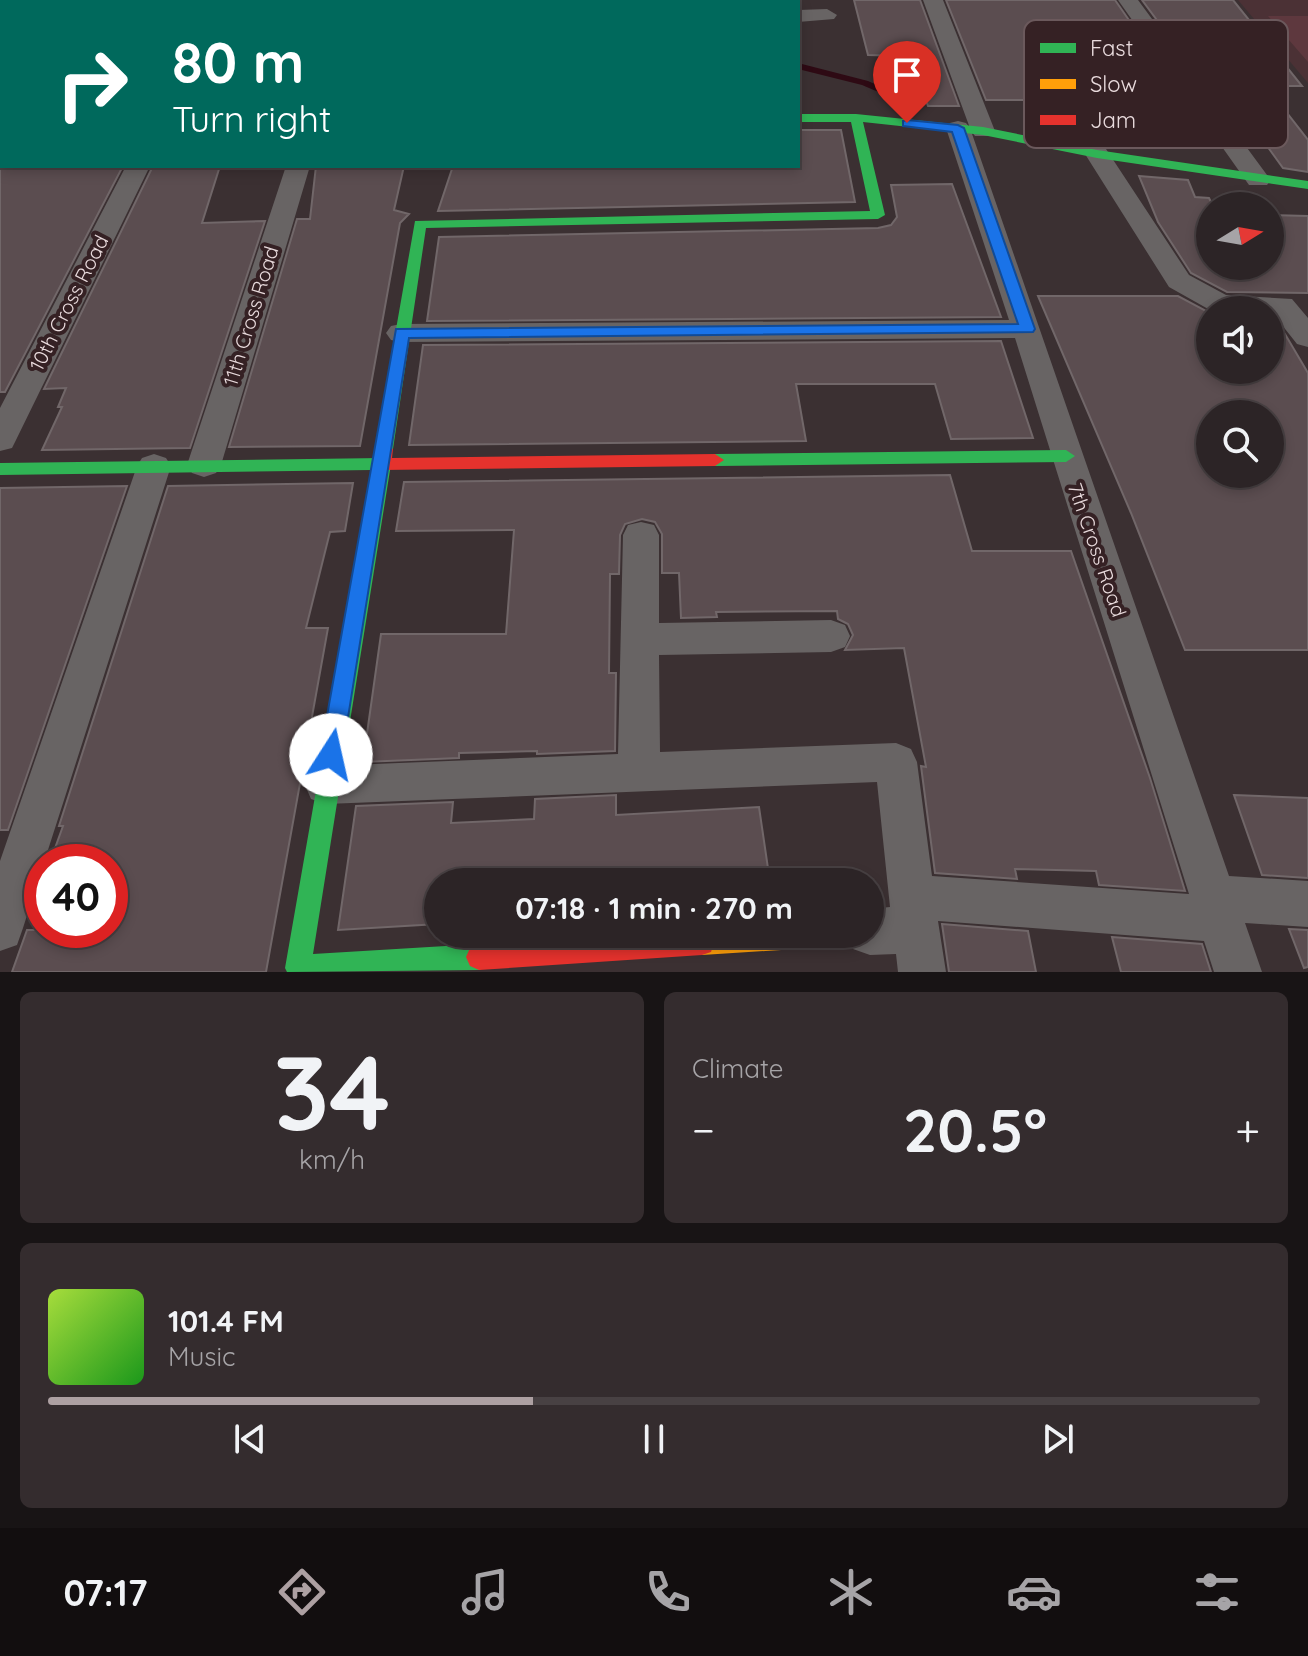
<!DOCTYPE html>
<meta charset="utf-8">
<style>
body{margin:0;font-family:Quicksand,sans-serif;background:#342c2e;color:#f1f3f6;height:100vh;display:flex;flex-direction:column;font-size:30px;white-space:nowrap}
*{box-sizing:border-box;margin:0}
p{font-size:26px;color:#a6a4a7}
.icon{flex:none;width:44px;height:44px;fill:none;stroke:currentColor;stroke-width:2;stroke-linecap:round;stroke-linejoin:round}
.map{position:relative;height:972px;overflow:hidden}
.panel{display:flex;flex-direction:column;gap:20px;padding:20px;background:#181415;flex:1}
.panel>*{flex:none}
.banner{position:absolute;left:0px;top:0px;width:800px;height:168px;box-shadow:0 4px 12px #0003,0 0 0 2px #484143;background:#00695c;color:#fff;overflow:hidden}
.needle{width:52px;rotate:79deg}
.tools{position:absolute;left:1196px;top:192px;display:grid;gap:16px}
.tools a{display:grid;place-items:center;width:88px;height:88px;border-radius:50%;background:#2c2426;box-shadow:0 4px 12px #0003,0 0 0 2px #484143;font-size:40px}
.speed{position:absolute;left:24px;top:844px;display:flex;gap:16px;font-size:40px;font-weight:700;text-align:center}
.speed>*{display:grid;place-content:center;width:104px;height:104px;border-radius:50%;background:#2c2426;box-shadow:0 4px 12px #0003,0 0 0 2px #484143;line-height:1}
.speed .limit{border:12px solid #d22;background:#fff;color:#111}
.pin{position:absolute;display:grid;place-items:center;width:68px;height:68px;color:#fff;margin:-82px -34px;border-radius:50% 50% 50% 0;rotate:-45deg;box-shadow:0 0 8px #0007}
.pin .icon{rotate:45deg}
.me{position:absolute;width:88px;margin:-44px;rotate:10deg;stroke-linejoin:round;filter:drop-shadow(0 0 6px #0008)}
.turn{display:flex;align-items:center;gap:28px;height:168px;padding:0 40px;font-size:36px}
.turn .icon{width:104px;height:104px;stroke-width:2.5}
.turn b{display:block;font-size:56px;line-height:68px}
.big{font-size:60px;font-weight:700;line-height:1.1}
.panel .tile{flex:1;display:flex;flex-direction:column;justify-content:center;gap:12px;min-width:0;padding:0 28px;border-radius:12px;background:#342c2e}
.panel .dial{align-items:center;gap:0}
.dial b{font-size:104px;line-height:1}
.song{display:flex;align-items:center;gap:24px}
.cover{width:96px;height:96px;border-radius:12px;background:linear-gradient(135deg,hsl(80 70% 55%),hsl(120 70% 35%))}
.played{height:8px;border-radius:4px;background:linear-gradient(90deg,#ada0a2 40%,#484143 40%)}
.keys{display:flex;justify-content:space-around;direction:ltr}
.heat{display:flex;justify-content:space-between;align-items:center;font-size:44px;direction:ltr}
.panel .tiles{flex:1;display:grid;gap:20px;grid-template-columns:1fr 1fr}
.tile:last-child{grid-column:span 2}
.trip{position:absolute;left:424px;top:868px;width:460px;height:80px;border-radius:40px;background:#2c2426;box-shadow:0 4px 12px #0003,0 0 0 2px #484143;font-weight:700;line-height:80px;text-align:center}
.dock{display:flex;height:128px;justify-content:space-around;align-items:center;background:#120e0f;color:#a6a4a7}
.dock .icon{width:56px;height:56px}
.dock .on{color:#ada0a2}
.dock b{font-size:36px;color:#f1f3f6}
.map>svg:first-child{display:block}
</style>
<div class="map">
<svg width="1308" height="972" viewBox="0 0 1308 972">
<rect width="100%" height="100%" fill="#3b3032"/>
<path fill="#4b3135" d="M1238,0H1308V83Z"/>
<path fill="#5e383e" d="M1268,16H1308V62Z"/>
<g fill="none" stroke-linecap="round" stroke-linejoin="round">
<path fill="#2e0a14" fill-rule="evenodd" d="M798,63L868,81L924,106L916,108L862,85L798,69Z"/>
</g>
<path fill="#5b4d50" stroke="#716769" stroke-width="2" fill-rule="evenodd" d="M854,0H920L959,106H928L920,84H913L905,56L868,55Z
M946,0H1115L1158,62H1067L1088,100H986Z
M1142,0H1233L1302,86H1266L1308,140V172L1283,168L1206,62H1188Z
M798,130H841L855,202L438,211L453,166H801Z
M0,166H123L5,392H0Z
M153,166H220L202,223L265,221L190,448L42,450L62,407H58L66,388L44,389Z
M316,166H404L394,210L409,214L400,223L360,446L229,447L297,219H310Z
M1139,176L1188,180L1195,197L1209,198L1213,206H1210V266H1270V215L1308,216V293L1227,292L1191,273L1158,222Z
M952,184L1001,317L427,321L439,237L878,228L891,225L897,217L891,185Z
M1038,296H1178L1210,313V370H1270V315L1285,334L1308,373V650H1185L1131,513ZM1210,414H1270V474H1210Z
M1001,341L1033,438L951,439L935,384H796L806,441L409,445L423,345Z
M950,475L972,551H1071L1150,778L1185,891L1099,885L1096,871L1015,869L1017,879L935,873L921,766L926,767L904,648L845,650L853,635L848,624L838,619L837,611L716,612L717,617L681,618L679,573H662V534L655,522L642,519L625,524L620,535L619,574H610L609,673H616L615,751L537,754V751L459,753V758L363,762L381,634H506L514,530L396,531L404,482Z
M353,483L345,531L330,532L306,628H328L266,972H12L27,930H110V862H50L63,826H59L168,486Z
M127,486L8,830H0V488Z
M616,795V815L759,807L770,882H438V924L338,930L356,806L453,802L451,823L534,819L535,799Z
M1234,795L1308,798V878L1262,875Z
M942,924L1028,931L1036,972H949Z
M1289,929L1308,930V967L1304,968Z
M1112,937L1202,944L1211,972H1121Z"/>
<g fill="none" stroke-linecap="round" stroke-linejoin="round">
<path fill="#686464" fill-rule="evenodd" d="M47,0H68L46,2Z
M339,0H359V2H339Z
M479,0H499L500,2H480Z
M610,0H630V2H610Z
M763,0H783V2H763Z
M923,0H943L995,131L991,136H975L971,131Z
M1118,0H1138L1267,175L1271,180L1267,185H1249Z
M827,9L837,15L834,19L798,22V10Z
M2,75V91L0,92V76Z
M958,121L966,123L970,128L1229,876L1308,881V927L1245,923L1262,972H1214L1204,941L938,921L946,972H898L896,954L870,955L853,949L847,934H870V909L890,907L877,782L326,804L311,799L305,785L311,771L326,766L618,754L623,535L628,525L641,522L654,525L659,535V623L831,620L845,625L850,636L845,647L831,652L659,655L660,752L896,743L911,749L917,762L932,876L1189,894L1015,338L401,342L391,340L386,333L391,326L401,324L1009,320L946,128L950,123Z
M1097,147L1106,149L1189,275L1226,295L1292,299L1308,318V347L1297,344L1270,310H1210L1169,287L1085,154L1088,149Z
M126,166H150L16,440L12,448L0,451V408Z
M286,166H310L221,465L216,473L204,477L192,473L187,465Z
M154,454L166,458L171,466L23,928L17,945L0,951V861L137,466L142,458Z"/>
<path fill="#30b455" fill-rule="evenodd" d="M798,114H856L983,127L1097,150L1308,181V189L1097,158L983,135L863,122L885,215L878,219L426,228L393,449L390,453H378L375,449L415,221L870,211L851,122H798Z
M1066,450L1075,456L1066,462L715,466L706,460L715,454Z
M382,458L391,464L313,954L479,944L488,948L492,957L488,966L479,970L287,972L285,968L372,470L0,475V463Z"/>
<path fill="#ff9f0a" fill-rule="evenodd" d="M0,100H2V108H0Z
M693,934H855L852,943L843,946L702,955L693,952L690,943Z"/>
<path fill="#e5322d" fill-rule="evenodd" d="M384,443L393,449L392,458L715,454L724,460L715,466L382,470L373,464L375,449Z
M646,934H710L714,943L711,952L702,955L479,970L470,966L466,957L470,948L479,944Z"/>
</g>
<path fill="#1a73e8" stroke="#114b97" stroke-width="2" d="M907,120L958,125L964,128L1035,329L1033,332L409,338L342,755L339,762L331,765L323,762L320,755L396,329L1018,324L952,132L903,126V121Z"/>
<g text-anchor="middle" stroke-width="8" stroke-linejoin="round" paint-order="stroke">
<g font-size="20" fill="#eadcde" stroke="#352124">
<text transform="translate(69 303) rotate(-63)" y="7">10th Cross Road</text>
<text transform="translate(251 316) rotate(-73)" y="7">11th Cross Road</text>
<text transform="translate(1097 550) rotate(71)" y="7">7th Cross Road</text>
</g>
</g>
<rect x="1024" y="20" width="264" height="128" rx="12" fill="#352124" stroke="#6b595c" stroke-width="2"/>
<rect x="1040" y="43" width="36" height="10" fill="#30b455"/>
<rect x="1040" y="79" width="36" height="10" fill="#ff9f0a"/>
<rect x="1040" y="115" width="36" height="10" fill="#e5322d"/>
<g font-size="22" fill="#eadcde">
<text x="1090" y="56">Fast</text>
<text x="1090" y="92">Slow</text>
<text x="1090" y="128">Jam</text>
</g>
</svg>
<div class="tools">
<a><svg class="needle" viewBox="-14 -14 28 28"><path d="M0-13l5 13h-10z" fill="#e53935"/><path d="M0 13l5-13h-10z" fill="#a6a4a7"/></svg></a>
<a><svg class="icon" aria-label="sound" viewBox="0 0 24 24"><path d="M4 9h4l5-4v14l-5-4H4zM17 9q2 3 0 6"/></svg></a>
<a><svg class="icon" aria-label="search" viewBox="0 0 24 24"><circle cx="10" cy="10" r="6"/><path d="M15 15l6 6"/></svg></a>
</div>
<div class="speed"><div class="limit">40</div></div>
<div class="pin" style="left:907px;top:123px;background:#d93025"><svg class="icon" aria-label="arrive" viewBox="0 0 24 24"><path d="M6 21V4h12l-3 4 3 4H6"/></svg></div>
<svg class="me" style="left:331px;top:755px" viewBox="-20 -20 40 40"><circle r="19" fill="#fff"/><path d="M0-13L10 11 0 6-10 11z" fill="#1a73e8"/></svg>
<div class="trip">07:18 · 1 min · 270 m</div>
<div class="banner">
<div class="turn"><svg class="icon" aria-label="right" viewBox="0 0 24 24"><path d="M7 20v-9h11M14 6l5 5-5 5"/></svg><div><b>80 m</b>Turn right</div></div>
</div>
</div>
<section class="panel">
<div class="tiles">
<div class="tile dial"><b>34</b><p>km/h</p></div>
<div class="tile"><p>Climate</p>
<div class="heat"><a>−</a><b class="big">20.5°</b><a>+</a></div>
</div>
<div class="tile">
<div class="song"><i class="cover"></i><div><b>101.4 FM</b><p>Music</p></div></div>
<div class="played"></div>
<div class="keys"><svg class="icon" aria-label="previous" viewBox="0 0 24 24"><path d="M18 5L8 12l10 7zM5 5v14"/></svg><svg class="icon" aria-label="pause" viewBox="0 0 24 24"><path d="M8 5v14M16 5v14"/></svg><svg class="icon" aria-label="next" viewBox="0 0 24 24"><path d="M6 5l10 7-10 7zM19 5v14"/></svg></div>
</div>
</div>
</section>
<nav class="dock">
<b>07:17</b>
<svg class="icon on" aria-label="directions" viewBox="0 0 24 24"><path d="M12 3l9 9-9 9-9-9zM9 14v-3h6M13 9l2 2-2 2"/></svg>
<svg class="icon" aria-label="music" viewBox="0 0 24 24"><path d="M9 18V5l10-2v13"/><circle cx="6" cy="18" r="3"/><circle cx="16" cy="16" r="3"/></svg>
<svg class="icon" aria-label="phone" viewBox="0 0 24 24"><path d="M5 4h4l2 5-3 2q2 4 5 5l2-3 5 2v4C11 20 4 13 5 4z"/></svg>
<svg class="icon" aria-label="climate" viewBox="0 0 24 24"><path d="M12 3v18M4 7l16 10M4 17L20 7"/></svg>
<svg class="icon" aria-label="car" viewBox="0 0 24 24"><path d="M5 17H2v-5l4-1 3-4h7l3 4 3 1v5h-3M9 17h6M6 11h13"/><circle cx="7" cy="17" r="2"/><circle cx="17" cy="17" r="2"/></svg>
<svg class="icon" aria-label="filters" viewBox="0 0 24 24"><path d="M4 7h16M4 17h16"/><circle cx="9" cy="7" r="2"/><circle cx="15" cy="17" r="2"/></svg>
</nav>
